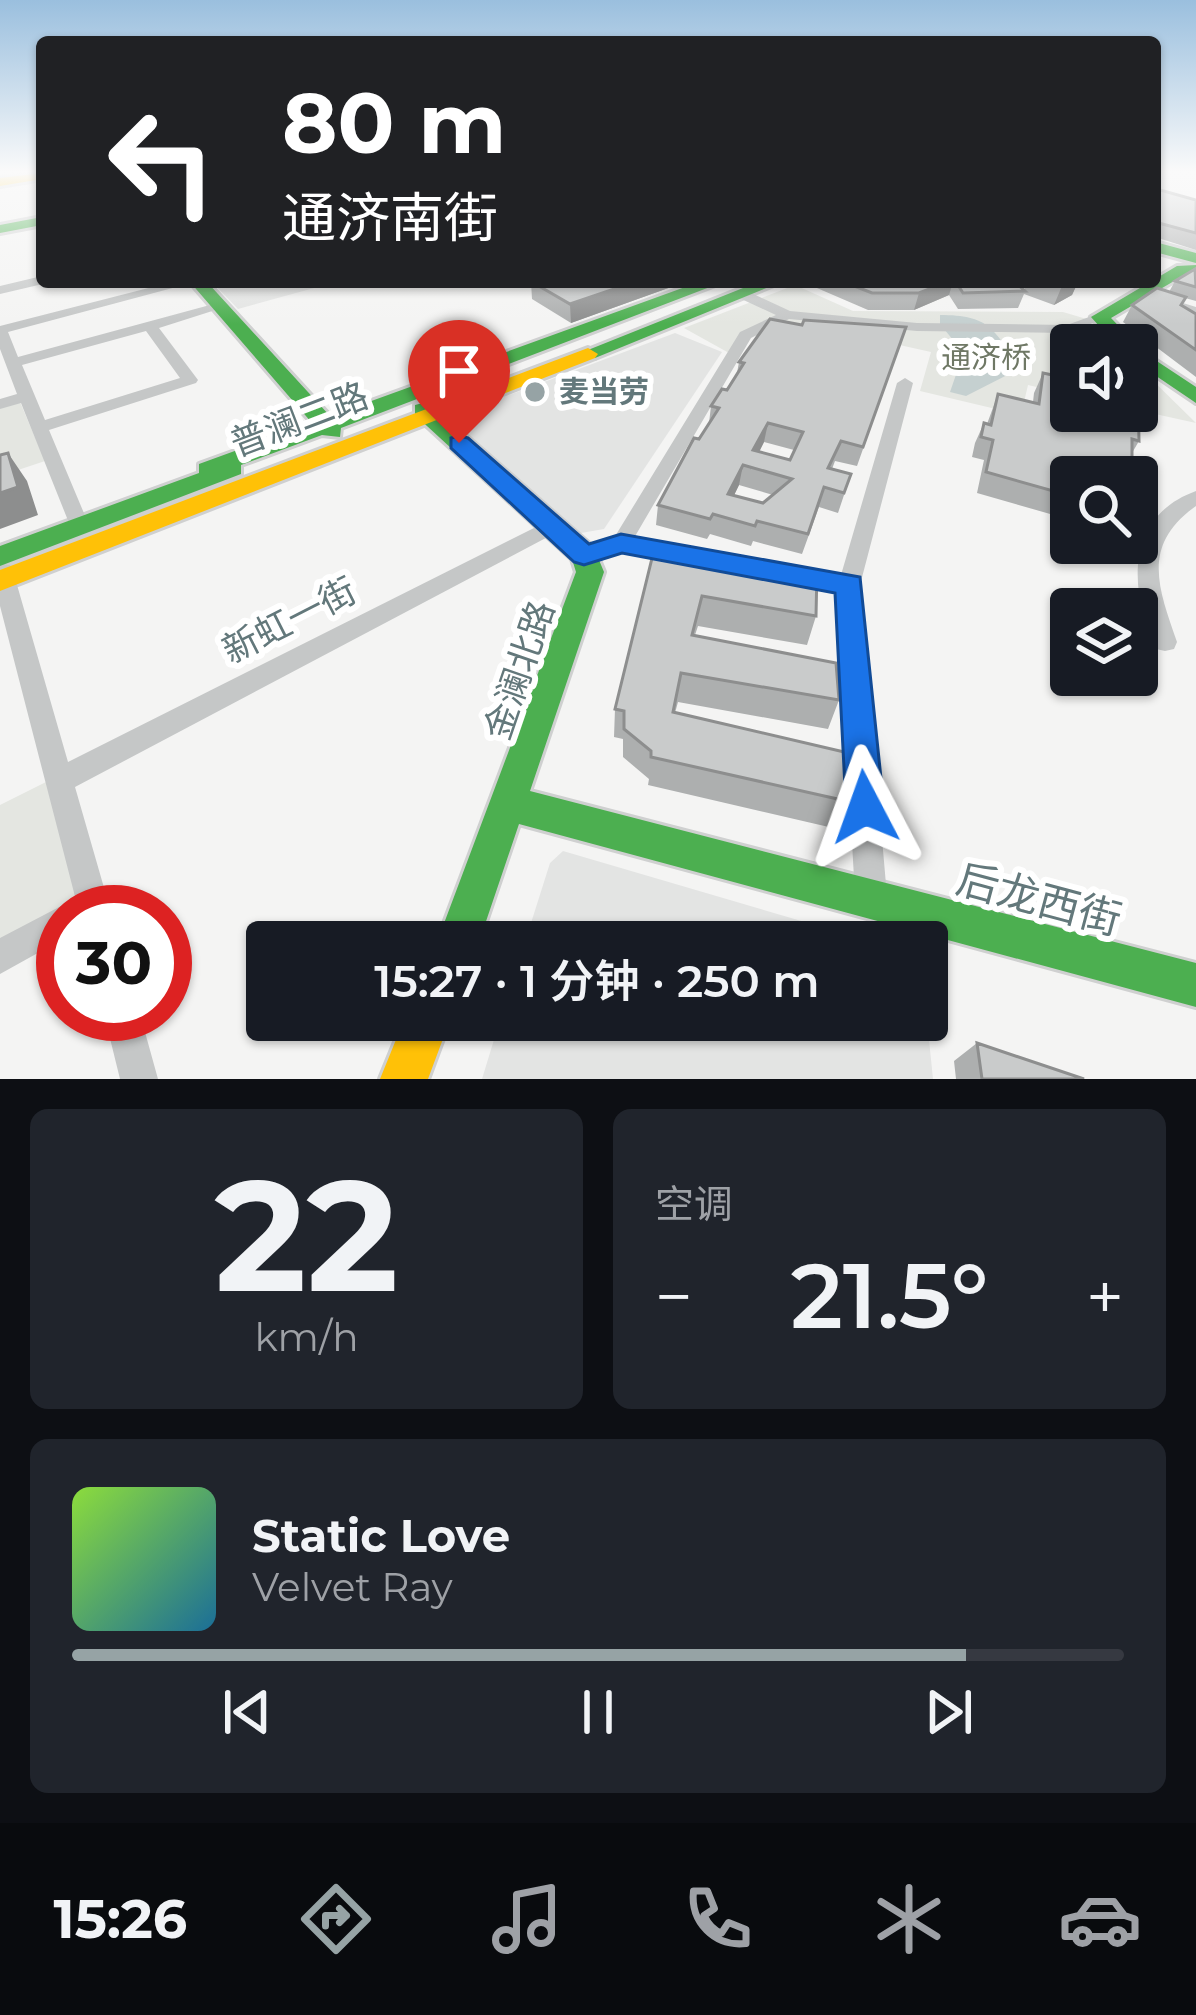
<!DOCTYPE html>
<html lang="zh">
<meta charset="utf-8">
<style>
body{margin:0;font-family:Montserrat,"Noto Sans SC",sans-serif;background:#20242c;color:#f1f3f6;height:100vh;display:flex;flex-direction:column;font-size:45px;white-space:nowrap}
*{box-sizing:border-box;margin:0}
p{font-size:39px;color:#9ea1a6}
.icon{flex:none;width:66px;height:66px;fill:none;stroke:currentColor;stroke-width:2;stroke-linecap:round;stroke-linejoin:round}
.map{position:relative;height:1079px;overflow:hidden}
.details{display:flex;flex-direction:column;gap:30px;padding:30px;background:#0d0f14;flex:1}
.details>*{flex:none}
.hud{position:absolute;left:36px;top:36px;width:1125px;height:252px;border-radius:12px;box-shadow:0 3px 9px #0004;background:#202124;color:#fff;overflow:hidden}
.tools{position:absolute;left:1050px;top:324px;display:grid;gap:24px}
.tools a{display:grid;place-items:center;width:108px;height:108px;border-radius:12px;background:#171b24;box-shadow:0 3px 9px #0004;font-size:60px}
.speed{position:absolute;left:36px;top:885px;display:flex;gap:24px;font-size:60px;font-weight:700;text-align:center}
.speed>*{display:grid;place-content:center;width:156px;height:156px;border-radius:50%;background:#171b24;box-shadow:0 3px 9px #0004;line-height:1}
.speed .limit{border:18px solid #d22;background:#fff;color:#111}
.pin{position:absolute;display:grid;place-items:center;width:102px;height:102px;color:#fff;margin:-123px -51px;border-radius:50% 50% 50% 0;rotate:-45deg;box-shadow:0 0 12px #0007}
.pin .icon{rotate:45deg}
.me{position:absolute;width:132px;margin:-66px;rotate:356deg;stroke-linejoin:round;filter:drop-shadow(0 0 9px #0008)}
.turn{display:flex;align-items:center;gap:42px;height:252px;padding:0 48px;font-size:54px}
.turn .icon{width:156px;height:156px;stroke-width:2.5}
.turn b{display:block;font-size:84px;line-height:102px}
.big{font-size:90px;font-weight:600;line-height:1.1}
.details .tile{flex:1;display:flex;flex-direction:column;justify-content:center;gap:18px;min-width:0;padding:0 42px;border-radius:18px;background:#20242c}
.details .dial{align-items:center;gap:0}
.dial b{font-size:156px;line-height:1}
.song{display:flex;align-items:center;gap:36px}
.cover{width:144px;height:144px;border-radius:18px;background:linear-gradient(135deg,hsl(90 70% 55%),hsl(200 70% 35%))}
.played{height:12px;border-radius:6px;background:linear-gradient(90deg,#96a3a5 85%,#363941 85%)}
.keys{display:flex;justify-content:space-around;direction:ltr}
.heat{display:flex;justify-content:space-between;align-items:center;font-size:66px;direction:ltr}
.details .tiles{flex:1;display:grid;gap:30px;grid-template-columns:1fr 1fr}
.tile:last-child{grid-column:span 2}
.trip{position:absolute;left:246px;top:921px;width:702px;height:120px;border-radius:12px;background:#171b24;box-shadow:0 3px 9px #0004;font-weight:600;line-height:120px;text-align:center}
.tabs{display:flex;height:192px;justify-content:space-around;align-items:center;background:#090b0e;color:#9ea1a6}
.tabs .icon{width:84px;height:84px}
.tabs .active{color:#96a3a5}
.tabs b{font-size:54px;color:#f1f3f6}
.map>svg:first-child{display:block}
</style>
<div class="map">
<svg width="1196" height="1079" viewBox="0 0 1196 1079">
<rect width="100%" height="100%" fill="#f4f4f3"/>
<path fill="#e3e4e3" d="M212,282H336L238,309Z
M675,333L722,352L604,529L581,533L458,425L472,409Z
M563,851L873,942H525L550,863Z
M500,1020H927L933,1079H482Z"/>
<path fill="#e4e6e1" d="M795,285L853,311L1063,312L1090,320L1116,345H1071V395L1028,385L1021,415L920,391L931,352L877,340L742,335L729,353L684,328Z
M1137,365L1196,423L1137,410Z
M20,402L45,461L0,476V407Z
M50,780L82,900L0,948V805Z"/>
<path fill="#c5d0d0" d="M940,315C991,315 993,330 1021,368L966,396L950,392L959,366L954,357L966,356L940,324Z"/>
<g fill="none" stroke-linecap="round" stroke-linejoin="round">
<g stroke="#cfd0d0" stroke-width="6">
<path id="fast" d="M42,217V225L0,233V225Z
M1155,242L1196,253V263L1155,252Z
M1196,265V275L1186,274L1111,318L1137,345H1116L1091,317L1177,266Z
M190,282H207L330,416L699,282H723L341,428L340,437L322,435L241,465V474L0,566V546L199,473V464L312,423Z
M758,282H781L595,358L578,354Z
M1137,348L1196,387V403L1137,363Z
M423,403L431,405L594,548L604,572L530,791L1196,963V1007L519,824L479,942H437L576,572L572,559L415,415V405Z"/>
</g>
<g stroke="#cfd0d0" stroke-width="6">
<path id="slow" d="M42,173V179L0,186V178Z
M588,348L598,354L595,358L0,591V570Z
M404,1020H450L428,1079H380Z"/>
</g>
<path fill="#c5c7c7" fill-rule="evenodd" d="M42,276V282L47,283L0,294V286Z
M172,282H195L8,332L18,357L221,302L228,306L159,328L198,380L196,383L49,430L86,518L83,523H69L21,403L0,409V399L17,394L0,349V326ZM146,331L180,378L45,420L22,365Z
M737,291H747L790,311L917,323L1067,325L1100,313L1107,317L1069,333L917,331L789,319L751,338L634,538L685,549L688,554L685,559L677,561L622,550L584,562L576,560L573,555L576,550L614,538L740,332L776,315L737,297Z
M1160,296L1196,307V315L1155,303L1153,300Z
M905,378L913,383L860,585L887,896L882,907L871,912L860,907L855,896L838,591L783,580L780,574L783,568L791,566L841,575L897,383Z
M1196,491V506C1141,545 1158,587 1177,642L1174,649L1165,651L1156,649C1129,591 1124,517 1196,491Z
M552,519L559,521L562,526L559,531L75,787L111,912H79L0,606V564L10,565L13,571L68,762Z
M63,905L76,912H63V939L0,974V938Z
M104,1014H140L158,1079H120Z"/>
<use href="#fast" fill="#4caf50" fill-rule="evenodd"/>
<use href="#slow" fill="#ffc107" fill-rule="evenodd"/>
</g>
<path fill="#adafaf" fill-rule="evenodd" d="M1155,181L1160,190L1196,200V250L1155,237Z
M1196,269V301L1185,298L1181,305L1196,314V377L1123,322L1132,305L1169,292L1175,281Z
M531,282H685L571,323L532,299Z
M803,282H1015L1024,290L1027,282H1078L1072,295L1054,305L1024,294L1018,308L958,309L949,295L914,310H868Z
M802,325L906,327L857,466L835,461L832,469L851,474L838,513L819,507L802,554L753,541L751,546L710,534L707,539L656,525L658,505L709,423L711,406L727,390L737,373L739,362ZM764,442L794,450L790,460L759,452ZM739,485L773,495L763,503L734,495Z
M1043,373L1139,441L1132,453L1071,477V520L977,493L984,460L972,457L975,443L984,423L987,424L998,394L1033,402L1034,393Z
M656,542L816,616L807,645L698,626L695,635L839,700L828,729L678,702L675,713L860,804L846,831L648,785L649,779L623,757V739L614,737L615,709Z
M977,1043L1084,1079H956L954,1061Z"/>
<path fill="#8d8e8e" d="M635,282H685L571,323L570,304Z
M948,282H953L949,295L914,310L919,293Z
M1070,282H1078L1072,295L1054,305L1062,286Z
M768,423L764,442L750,470L753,450Z
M8,453L27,481L38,515L0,529V493Z
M743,465L739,485L725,514L728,494Z"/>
<path fill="#c9cbcb" stroke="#8d8e8e" stroke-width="3" fill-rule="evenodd" d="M1155,181L1160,190L1196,200V233L1155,222Z
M1195,269L1196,287L1175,281Z
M532,282H635L570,304Z
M844,282H948L919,293H872Z
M956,282H1015L1025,291L963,293Z
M1049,282H1070L1062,286Z
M1157,288L1186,297L1181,305L1196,314V350L1132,305Z
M770,319L802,325L804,320L906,327L863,447L841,441L828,468L851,474L844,493L824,487L808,534L757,521L755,526L713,514L710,519L658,505L694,438L699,439L719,408L711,406L722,389L727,390L744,363L739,362ZM768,423L803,432L790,460L753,450ZM743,465L792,479L763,503L728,494Z
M1043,373L1071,379V411H1137L1138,394L1139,441L1132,439V477H1071V496L986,472L993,440L981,437L984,423L991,425L998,394L1039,404Z
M8,453L18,487L0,493V455Z
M1137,493L1142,494V515L1137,514Z
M656,542L817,570L816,616L702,596L692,635L836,663L839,700L681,673L673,712L857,755L860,804L651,757V751L624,729V711L615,709Z
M977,1043L1084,1079H982Z"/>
<linearGradient id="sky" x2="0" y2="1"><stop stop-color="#9abfde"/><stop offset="0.53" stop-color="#fafafa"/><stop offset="1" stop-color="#fafafa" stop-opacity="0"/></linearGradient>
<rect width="1196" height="324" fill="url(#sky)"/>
<path fill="#1a73e8" stroke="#114b97" stroke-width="3" d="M459,436L468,438L589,544L621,534L860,577L884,807L878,820L865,825L851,820L846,807L835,593L622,553L584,565L574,562L451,448V438Z"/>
<circle fill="#96a3a5" stroke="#fff" stroke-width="4.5" cx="535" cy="392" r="12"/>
<g text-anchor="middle" stroke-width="12" stroke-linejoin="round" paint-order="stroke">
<g font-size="30" fill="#6f7865" stroke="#fff">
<text x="986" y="368">通济桥</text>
</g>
<g font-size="30" font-weight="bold" fill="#63787b" stroke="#fff" text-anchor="start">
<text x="559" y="402">麦当劳</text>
</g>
<g font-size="36" fill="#63787b" stroke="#fff">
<text transform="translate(299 419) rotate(-21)" y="13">普澜二路</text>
<text transform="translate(289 620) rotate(-27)" y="13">新虹一街</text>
<text transform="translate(519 670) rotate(-71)" y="13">金澜北路</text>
</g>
<g font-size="42" fill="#63787b" stroke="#fff">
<text transform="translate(1039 899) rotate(15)" y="15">后龙西街</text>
</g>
</g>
</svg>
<div class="tools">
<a><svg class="icon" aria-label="sound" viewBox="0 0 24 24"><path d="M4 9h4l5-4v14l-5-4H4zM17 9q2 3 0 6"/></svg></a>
<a><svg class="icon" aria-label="search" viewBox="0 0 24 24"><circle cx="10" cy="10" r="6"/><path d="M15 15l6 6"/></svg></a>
<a><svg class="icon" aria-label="layers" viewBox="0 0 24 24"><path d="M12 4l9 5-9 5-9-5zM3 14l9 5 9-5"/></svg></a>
</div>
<div class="speed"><div class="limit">30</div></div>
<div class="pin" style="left:459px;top:443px;background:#d93025"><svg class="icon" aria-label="arrive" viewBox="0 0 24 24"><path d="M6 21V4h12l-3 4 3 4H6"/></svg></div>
<svg class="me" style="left:865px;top:807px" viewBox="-20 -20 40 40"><path d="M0-17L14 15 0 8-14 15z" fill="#1a73e8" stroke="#fff" stroke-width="4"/></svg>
<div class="trip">15:27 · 1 分钟 · 250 m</div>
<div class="hud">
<div class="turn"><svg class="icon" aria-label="left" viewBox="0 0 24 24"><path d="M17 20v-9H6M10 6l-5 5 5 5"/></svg><div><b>80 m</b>通济南街</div></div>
</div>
</div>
<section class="details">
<div class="tiles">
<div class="tile dial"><b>22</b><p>km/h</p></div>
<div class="tile"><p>空调</p>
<div class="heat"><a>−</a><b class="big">21.5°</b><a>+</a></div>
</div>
<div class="tile">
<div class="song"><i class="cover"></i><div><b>Static Love</b><p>Velvet Ray</p></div></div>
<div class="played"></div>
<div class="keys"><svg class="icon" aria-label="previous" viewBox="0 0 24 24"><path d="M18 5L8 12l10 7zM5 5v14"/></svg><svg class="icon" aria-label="pause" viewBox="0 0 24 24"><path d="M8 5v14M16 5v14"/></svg><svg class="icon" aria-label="next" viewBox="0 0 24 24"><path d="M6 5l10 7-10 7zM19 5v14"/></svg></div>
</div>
</div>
</section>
<nav class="tabs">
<b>15:26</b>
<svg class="icon active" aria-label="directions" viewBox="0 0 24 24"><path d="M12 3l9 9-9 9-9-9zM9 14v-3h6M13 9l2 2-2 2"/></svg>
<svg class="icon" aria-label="music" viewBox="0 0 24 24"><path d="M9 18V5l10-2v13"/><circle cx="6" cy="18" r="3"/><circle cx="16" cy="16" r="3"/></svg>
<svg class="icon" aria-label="phone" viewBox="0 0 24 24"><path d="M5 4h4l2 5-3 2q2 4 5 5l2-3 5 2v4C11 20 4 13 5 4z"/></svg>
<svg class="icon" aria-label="climate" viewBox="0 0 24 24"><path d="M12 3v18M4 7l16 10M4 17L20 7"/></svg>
<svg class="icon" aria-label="car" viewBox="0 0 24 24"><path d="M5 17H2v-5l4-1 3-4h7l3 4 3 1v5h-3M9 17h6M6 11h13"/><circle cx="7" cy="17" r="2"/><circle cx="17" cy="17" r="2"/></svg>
</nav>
